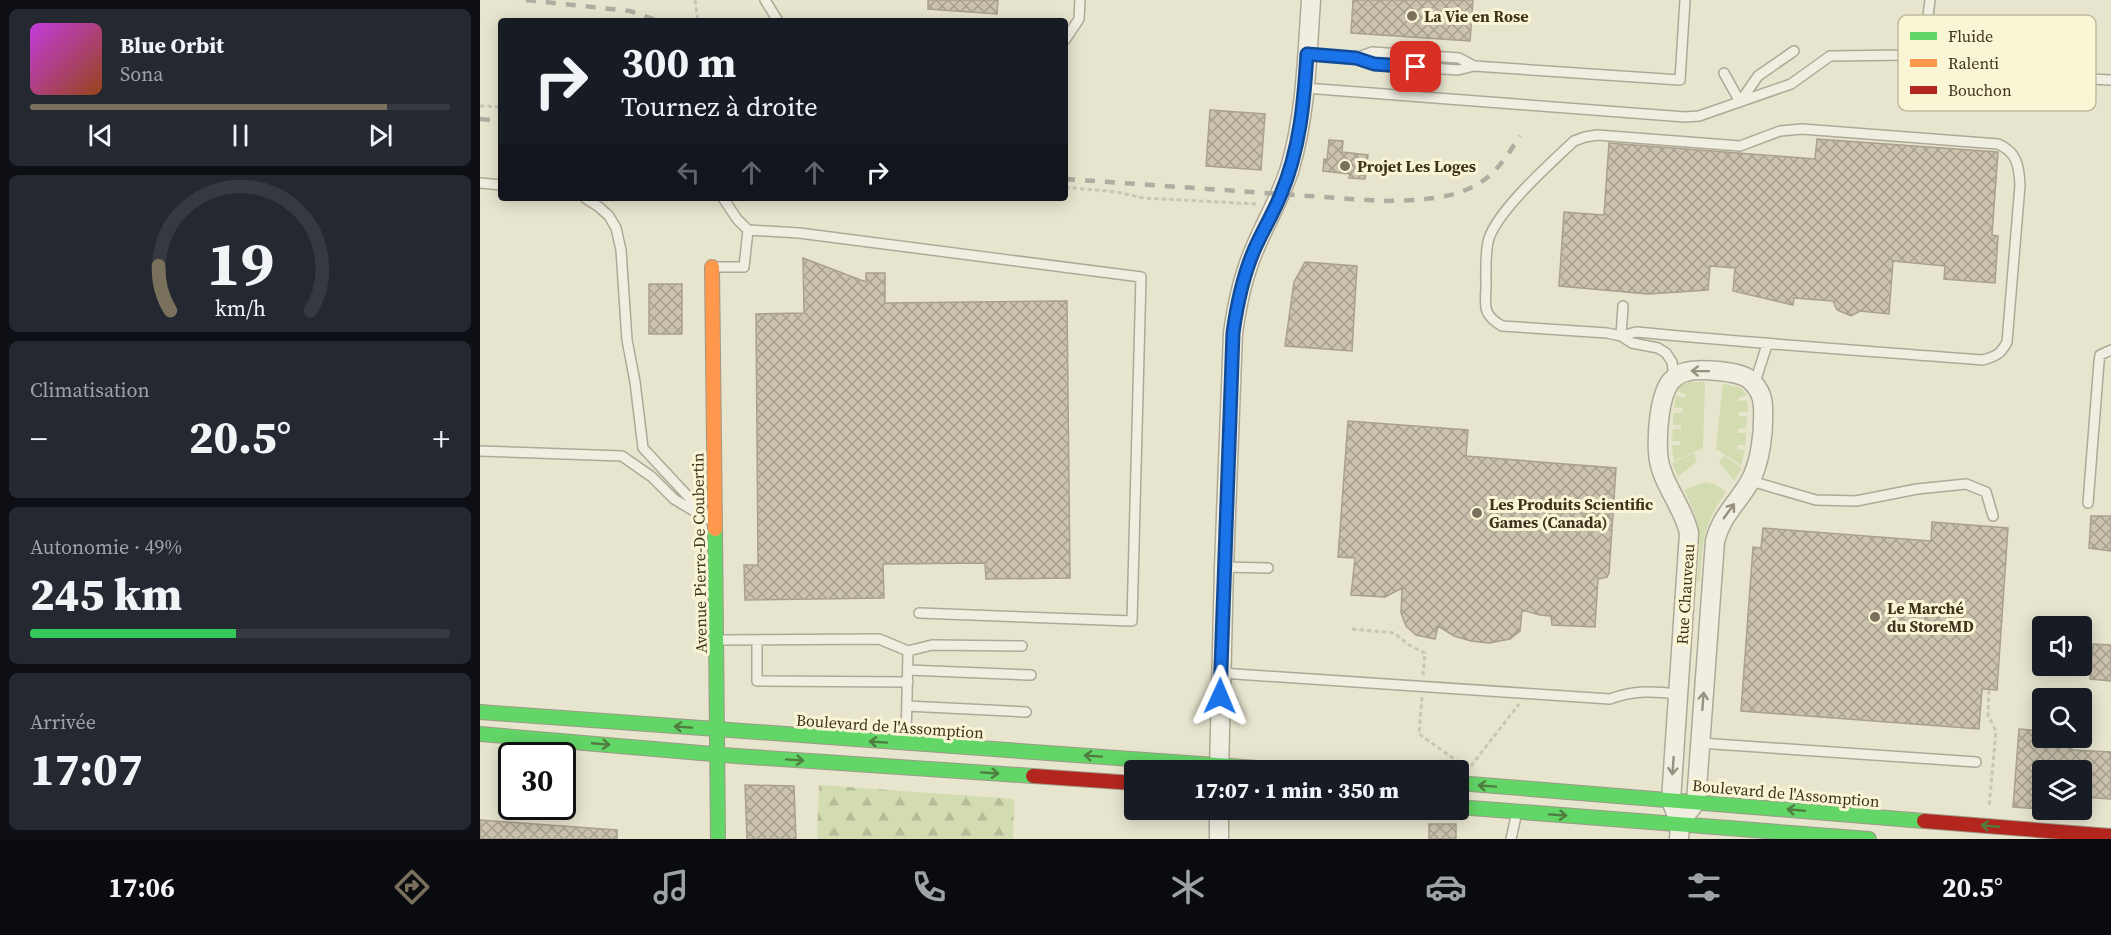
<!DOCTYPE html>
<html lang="fr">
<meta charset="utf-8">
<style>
body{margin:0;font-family:"Source Serif 4",serif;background:#242831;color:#f1f3f6;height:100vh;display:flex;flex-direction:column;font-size:22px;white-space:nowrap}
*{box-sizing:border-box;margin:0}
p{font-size:20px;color:#9ea1a6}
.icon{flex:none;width:33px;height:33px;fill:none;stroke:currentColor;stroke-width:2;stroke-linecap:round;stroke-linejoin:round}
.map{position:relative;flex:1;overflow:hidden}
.panel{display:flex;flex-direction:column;gap:9px;padding:9px;background:#0d0f14;width:480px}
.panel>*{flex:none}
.banner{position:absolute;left:18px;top:18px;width:570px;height:183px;border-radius:6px;box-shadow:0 3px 15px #0003;background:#171b24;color:#f1f3f6;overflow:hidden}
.buttons{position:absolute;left:1552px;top:616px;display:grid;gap:12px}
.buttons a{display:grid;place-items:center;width:60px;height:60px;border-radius:6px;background:#171b24;box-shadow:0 3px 15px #0003;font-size:30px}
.speed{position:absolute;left:18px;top:742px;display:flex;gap:12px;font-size:30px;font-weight:700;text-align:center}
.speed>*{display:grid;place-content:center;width:78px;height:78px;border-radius:50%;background:#171b24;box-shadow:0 3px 15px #0003;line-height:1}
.speed .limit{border:3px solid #111;border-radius:9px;background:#fff;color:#111}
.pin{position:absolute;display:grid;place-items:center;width:51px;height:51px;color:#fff;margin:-26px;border-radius:12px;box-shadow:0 3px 9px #0006}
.me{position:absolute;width:66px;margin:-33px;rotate:1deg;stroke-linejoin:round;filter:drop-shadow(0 0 4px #0008)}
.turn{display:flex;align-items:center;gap:21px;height:126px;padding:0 24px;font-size:27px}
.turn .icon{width:78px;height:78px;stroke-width:2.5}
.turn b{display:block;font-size:42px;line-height:51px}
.lanes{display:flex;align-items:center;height:57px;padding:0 24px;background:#0003;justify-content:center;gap:30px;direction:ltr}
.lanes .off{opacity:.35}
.big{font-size:45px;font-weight:800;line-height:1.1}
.panel .widget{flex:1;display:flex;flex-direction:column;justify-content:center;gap:9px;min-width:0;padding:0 21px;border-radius:9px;background:#242831}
.panel .dial{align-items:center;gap:0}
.dial svg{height:156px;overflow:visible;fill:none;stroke:#363941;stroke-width:7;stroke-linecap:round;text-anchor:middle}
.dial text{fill:#f1f3f6;stroke:none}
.song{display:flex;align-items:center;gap:18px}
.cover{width:72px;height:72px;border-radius:9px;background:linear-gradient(135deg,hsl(290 70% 55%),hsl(20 70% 35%))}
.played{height:6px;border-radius:3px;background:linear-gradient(90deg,#7a715c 85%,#363941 85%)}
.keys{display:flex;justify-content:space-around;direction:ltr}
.heat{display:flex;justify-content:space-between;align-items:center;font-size:33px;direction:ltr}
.charge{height:9px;border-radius:4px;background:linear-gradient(90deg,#34c759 49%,#363941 0)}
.trip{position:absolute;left:644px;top:760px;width:345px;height:60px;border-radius:6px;background:#171b24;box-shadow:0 3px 15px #0003;font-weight:800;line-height:60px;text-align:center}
.tabs{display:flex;height:96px;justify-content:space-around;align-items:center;background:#090b0e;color:#9ea1a6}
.tabs .icon{width:42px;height:42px}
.tabs .selected{color:#7a715c}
.tabs b{font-size:27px;color:#f1f3f6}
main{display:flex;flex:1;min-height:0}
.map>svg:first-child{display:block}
</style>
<main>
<section class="panel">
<div class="widget">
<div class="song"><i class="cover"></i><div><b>Blue Orbit</b><p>Sona</p></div></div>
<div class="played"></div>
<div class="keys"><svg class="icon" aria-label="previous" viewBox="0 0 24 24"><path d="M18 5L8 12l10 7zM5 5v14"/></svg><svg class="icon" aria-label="pause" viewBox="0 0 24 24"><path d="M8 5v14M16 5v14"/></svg><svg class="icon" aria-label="next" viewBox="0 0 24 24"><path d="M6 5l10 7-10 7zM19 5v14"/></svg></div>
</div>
<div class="widget dial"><svg viewBox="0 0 100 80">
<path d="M14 69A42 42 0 1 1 86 69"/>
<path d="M14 69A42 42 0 0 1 8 46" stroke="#7a715c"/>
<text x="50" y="56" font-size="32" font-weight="700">19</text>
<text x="50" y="72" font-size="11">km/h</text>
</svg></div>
<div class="widget"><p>Climatisation</p>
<div class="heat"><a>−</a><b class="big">20.5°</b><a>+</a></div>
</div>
<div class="widget"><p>Autonomie · 49%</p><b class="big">245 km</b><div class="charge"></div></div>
<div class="widget"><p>Arrivée</p><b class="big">17:07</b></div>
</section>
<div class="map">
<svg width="1631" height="839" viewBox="0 0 1631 839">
<defs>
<pattern id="forest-firs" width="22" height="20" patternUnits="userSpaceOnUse" patternTransform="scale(1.5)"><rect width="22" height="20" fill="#d3dbb0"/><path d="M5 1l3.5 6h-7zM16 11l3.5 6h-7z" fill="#b6bc97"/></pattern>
<pattern id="building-cross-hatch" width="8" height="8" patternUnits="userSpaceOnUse" patternTransform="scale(1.5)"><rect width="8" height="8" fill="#ccc3af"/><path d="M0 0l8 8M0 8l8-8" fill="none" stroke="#a79f8e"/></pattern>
</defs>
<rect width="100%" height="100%" fill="#e8e5ce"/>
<path fill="#d3dbb0" d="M1210,382H1225L1223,448L1194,461L1192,445H1200V441H1192L1193,429H1201V425H1193V413H1202L1203,408H1194L1196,395L1204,398L1206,395L1197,390L1202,385Z
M1243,384L1260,387L1267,395L1258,398L1259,401L1267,400L1268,412H1259V416L1267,417L1266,428L1258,429V433H1266L1265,445H1257V449L1265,450L1261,465L1236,449Z
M1214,453L1217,461L1198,477L1192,463Z
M1244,456L1262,468L1254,481L1239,462Z
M1224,482L1235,484L1246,492C1222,527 1223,540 1220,581H1217C1220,541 1223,527 1204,490Z"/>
<path fill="url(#forest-firs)" d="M339,785L534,799L533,839H337Z"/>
<path fill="url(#building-cross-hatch)" stroke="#a9a08d" stroke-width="1.5" d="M448,0H518L517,14L448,9Z
M873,0H993L990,41L871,33Z
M730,110L785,114L781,170L726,166Z
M1337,139L1518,152L1512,235L1518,236L1515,283L1464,279L1465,266L1413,261L1409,314L1380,311L1371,316L1357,310L1353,301L1314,298L1313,305L1253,291L1255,268L1230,266L1228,290L1168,294L1079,286L1084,212L1124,215L1129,143L1335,159Z
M849,140L863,141L862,152L888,155L885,179L869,178L870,174L843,171L844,159L847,160Z
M323,258L386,282V273H405V303L587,301L590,578L506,579L505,563L403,564L404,598L265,600L264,565H278L276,314L324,313Z
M825,262L877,266L872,351L805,346L814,282Z
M169,284H202V334H169Z
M868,421L988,430L986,456L1136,468L1129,573L1127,577L1118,579L1115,627L1072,625L1071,616L1060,615L1042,610L1040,631L1030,639L1009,643L991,641L974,636L958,626L955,639L936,635L926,626L921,613L922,588L905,597L871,595L875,558L858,557Z
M1611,516H1631V551L1609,548Z
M1452,522L1528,528L1517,690L1502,689L1499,729L1261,711L1273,547L1281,548L1283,528L1451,541Z
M1613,644L1631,645V681L1610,679Z
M1539,729L1563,731V738H1592V750L1631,752V799L1602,797L1603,771H1563V809L1533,807Z
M265,785L314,786L316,839H267Z
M0,820L137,830V839H0Z
M949,824H976V839H949Z"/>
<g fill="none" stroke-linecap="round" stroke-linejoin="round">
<g stroke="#aea997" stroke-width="12">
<path id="lane" d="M285,0L298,21
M585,40L599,19L600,0
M827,54L876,58L894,64L978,70L994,66L1200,80L1205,0
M876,58L892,52L979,58L994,66
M1535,70L1561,71L1571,77
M1244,73L1260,102L1278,76L1314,51
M1534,81L1560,82L1571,77L1631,80
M825,88L1205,117L1219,116L1311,84L1350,56L1426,55L1444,48L1450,0
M0,183L21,185
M105,198L119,207L129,216L136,228L141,250L147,340L155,382L163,448L231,521
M243,198L257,219L268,230
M232,267H264L268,230L319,233L661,277L652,621L439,613
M1141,336L1156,332C1271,343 1387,351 1502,360C1515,357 1521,354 1527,342L1540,185C1539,166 1537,152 1518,144L1322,129L1300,131L1260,146L1117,135L1105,137L1094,141C1072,162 1014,213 1008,242C1005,256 1006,273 1006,288C1005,307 1003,315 1022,326L1127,333L1141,336L1152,343L1178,348L1186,353L1192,362L1194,378
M1141,336L1143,306
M1274,385L1287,345
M0,451L142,456L172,477L194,499L224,517
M1271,481L1336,500L1376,501L1437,489L1486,484L1506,492L1513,516
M1608,503L1619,362L1620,355L1631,350
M744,567L788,568
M238,640L399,639L428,651L426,741
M277,640V681L428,682
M428,651L452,645L542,646
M428,670L551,675
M741,673L1130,699C1154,690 1174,691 1198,694
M427,706L546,712
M1220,743L1496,762
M1031,839L1037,812"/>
</g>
<g stroke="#aea997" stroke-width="21">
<path id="street" d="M739,771L744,567L753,333C757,304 763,275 775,248C786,221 801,197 810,168C826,113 827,57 831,0
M739,810V839
M1199,839L1200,824L1191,800L1209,533C1203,505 1179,481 1178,452C1177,433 1179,396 1191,381C1195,377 1200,373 1206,372C1219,368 1258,371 1269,379C1277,386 1283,396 1283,407C1284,430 1281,463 1269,483C1256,505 1242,515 1235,541L1216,802L1208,812"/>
</g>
<g stroke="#9d9987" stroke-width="16">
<path id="fast" d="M235,529L238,839
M0,712L818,771
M0,734L256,756L553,776
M978,783L1444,821
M978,807L1389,839"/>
</g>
<g stroke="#9d9987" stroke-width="16">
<path id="slow" d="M232,267L235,529"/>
</g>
<g stroke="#9d9987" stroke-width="16">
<path id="jam" d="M553,776L654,783
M1444,821L1631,836"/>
</g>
<path stroke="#c9c6b7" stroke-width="3" stroke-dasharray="4.5 3" stroke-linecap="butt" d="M215,0L218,21
M0,106L21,107
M585,187L636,192L664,198L777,204
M872,629L914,633L929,645L945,653L943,675
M1509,690L1508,715L1516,731L1509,807
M942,697L939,734L977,761V766
M991,766L1039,704"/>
<use href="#lane" stroke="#f0eee1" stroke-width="9"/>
<use href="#street" stroke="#f0eee1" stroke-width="18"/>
<use href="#fast" stroke="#63d668" stroke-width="14"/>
<use href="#slow" stroke="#ff974d" stroke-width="14"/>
<use href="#jam" stroke="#b3261e" stroke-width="14"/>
<path stroke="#afada1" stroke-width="4.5" stroke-dasharray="10 10" stroke-linecap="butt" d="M46,0L150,11L179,21
M0,119L21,121
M585,179L901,201C936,200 979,201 1008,177C1021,166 1031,150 1040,136"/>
</g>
<defs><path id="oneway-shaft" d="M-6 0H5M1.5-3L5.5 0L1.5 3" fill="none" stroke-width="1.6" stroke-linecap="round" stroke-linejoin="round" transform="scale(1.5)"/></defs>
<g stroke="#989080">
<use href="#oneway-shaft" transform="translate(1220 371) rotate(-179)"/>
<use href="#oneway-shaft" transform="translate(1249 511) rotate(-54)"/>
<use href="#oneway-shaft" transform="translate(1223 701) rotate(-86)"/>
<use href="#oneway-shaft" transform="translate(1193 766) rotate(94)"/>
</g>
<g stroke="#4f7c3f">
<use href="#oneway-shaft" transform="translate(203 727) rotate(-176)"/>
<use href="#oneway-shaft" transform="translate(398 742) rotate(-176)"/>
<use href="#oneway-shaft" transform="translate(121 744) rotate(5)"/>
<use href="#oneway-shaft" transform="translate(613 756) rotate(-176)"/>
<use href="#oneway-shaft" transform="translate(315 760) rotate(4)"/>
<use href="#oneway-shaft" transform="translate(510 773) rotate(4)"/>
<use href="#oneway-shaft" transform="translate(1007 786) rotate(-176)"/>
<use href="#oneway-shaft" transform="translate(1316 810) rotate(-175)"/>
<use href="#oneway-shaft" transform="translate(1078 815) rotate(4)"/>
<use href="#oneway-shaft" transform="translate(1510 826) rotate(-175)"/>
</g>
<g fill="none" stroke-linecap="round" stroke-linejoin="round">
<g stroke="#114b97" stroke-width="15">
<path id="route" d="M740,696L753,333C757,304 763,275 775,248C783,230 794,212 801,194C820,149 824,102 827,54L876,58L894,64L936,67"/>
</g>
<use href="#route" stroke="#1a73e8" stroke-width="10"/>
</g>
<g fill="#7a715c" stroke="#f9f5d5" stroke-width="2">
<circle cx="932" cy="16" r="6"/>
<circle cx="865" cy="166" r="6"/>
<circle cx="997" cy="513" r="6"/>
<circle cx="1395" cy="617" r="6"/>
</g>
<g text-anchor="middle" stroke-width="6" stroke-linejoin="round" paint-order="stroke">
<g font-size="16" font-weight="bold" fill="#3f331e" stroke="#f9f5d5" text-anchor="start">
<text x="944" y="22">La Vie en Rose</text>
<text x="877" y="172">Projet Les Loges</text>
<text x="1009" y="510">Les Produits Scientific<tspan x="1009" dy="18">Games (Canada)</tspan></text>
<text x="1407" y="614">Le Marché<tspan x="1407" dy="18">du StoreMD</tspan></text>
</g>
<g font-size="16" fill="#3f331e" stroke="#f9f5d5">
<text transform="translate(219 553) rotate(-91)" y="6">Avenue Pierre-De Coubertin</text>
<text transform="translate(1205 594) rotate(-86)" y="6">Rue Chauveau</text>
<text transform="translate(410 726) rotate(4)" y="6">Boulevard de l'Assomption</text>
<text transform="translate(1306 793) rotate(5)" y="6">Boulevard de l'Assomption</text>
</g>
</g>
<rect x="1418" y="15" width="198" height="96" rx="9" fill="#f9f5d5" stroke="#c1bb9e" stroke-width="1.5"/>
<rect x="1430" y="32" width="27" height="8" fill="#63d668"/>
<rect x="1430" y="59" width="27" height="8" fill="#ff974d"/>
<rect x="1430" y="86" width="27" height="8" fill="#b3261e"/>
<g font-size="16" fill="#3f331e">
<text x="1468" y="42">Fluide</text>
<text x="1468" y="69">Ralenti</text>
<text x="1468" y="96">Bouchon</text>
</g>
</svg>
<div class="buttons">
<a><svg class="icon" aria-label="sound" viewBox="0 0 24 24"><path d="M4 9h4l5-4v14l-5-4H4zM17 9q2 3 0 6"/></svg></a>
<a><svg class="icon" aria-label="search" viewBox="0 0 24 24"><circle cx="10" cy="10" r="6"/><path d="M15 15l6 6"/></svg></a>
<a><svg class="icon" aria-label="layers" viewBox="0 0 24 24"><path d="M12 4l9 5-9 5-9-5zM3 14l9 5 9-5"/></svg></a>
</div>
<div class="speed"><div class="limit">30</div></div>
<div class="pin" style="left:936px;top:67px;background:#d93025"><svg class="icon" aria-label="arrive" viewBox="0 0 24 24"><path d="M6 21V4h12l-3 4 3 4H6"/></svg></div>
<svg class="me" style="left:740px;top:696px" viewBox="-20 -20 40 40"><path d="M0-17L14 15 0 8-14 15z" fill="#1a73e8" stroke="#fff" stroke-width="4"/></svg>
<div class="trip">17:07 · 1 min · 350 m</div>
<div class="banner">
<div class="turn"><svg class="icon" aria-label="right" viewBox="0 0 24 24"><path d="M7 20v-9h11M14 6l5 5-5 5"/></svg><div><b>300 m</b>Tournez à droite</div></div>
<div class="lanes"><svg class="icon off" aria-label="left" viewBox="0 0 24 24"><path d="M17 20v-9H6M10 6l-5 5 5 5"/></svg><svg class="icon off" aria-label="ahead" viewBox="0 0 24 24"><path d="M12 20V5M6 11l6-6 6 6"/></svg><svg class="icon off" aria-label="ahead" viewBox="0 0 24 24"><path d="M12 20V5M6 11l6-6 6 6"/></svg><svg class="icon" aria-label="right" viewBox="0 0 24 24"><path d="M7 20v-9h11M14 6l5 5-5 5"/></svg></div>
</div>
</div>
</main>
<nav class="tabs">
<b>17:06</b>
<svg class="icon selected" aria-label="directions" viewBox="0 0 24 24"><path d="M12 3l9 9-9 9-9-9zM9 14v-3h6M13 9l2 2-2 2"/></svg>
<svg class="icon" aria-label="music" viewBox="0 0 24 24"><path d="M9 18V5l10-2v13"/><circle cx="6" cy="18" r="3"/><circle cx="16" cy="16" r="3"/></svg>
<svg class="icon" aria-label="phone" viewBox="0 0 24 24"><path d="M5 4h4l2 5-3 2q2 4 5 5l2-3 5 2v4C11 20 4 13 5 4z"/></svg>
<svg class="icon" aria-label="climate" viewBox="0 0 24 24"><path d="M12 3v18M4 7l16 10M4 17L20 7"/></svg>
<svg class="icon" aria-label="car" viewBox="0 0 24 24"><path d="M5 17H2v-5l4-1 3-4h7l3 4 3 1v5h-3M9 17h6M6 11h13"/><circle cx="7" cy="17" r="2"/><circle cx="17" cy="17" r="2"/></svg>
<svg class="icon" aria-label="filters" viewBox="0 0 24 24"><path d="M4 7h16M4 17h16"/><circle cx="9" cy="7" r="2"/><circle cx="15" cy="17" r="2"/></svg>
<b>20.5°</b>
</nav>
